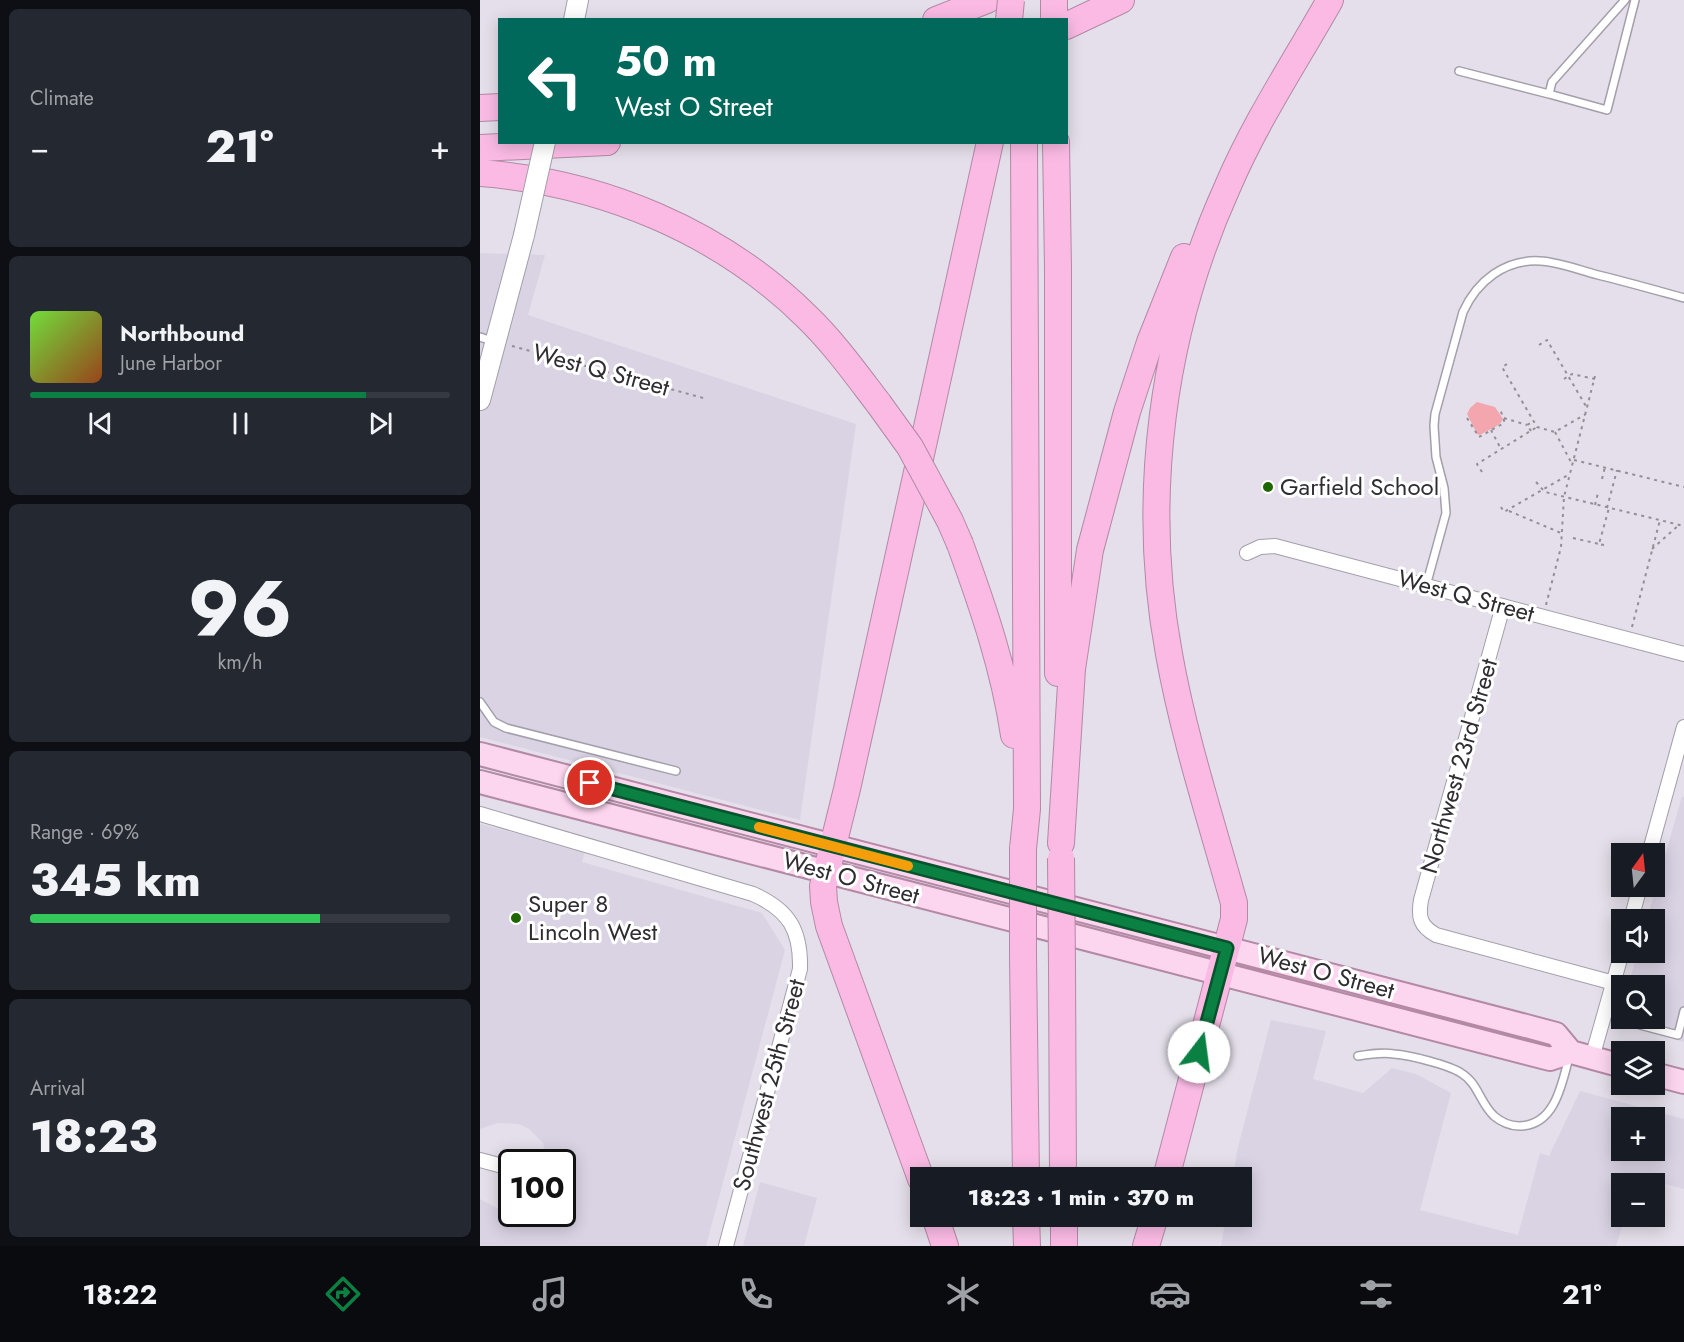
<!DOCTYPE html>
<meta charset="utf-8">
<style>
body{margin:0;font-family:Jost,sans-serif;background:#242831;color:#f1f3f6;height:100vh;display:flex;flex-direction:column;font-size:22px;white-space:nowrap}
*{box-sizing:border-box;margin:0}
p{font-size:20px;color:#9ea1a6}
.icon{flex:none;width:33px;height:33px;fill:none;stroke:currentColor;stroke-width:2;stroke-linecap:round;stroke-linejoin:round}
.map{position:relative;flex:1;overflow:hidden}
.details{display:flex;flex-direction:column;gap:9px;padding:9px;background:#0d0f14;width:480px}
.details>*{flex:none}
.guide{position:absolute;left:18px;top:18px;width:570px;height:126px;border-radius:0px;box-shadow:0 3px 15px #0003;background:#00695c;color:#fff;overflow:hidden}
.needle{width:39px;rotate:15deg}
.tools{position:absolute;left:1131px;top:843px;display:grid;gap:12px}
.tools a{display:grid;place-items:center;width:54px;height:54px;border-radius:0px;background:#171b24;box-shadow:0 3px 15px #0003;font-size:30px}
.speed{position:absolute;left:18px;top:1149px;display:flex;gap:12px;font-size:30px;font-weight:700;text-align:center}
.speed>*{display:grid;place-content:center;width:78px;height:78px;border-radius:50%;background:#171b24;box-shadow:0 3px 15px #0003;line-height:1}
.speed .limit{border:3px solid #111;border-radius:9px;background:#fff;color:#111}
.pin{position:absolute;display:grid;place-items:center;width:51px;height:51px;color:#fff;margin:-26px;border:3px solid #fff;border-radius:50%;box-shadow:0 2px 6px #0007}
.me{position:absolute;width:66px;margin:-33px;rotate:15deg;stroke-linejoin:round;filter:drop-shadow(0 0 4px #0008)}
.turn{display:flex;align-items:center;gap:21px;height:126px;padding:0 18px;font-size:27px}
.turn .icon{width:78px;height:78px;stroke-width:2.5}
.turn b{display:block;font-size:42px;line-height:51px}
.big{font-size:45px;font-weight:800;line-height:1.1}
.details .widget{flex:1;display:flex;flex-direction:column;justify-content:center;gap:9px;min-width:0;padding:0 21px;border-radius:9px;background:#242831}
.details .dial{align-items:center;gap:0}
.dial b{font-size:78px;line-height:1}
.song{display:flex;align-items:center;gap:18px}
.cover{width:72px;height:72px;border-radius:9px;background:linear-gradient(135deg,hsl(100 70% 55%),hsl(20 70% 35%))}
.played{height:6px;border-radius:3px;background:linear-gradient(90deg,#0b8043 80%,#363941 80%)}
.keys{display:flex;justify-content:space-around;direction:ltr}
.heat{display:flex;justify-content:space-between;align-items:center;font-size:33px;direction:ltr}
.charge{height:9px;border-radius:4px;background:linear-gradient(90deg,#34c759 69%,#363941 0)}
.trip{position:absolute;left:430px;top:1167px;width:342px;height:60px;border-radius:0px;background:#171b24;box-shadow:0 3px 15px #0003;font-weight:800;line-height:60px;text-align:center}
.menu{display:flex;height:96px;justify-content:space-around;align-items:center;background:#090b0e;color:#9ea1a6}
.menu .icon{width:42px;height:42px}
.menu .active{color:#0b8043}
.menu b{font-size:27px;color:#f1f3f6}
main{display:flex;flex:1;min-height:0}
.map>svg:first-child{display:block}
</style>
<main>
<section class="details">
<div class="widget"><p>Climate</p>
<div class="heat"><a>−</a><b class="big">21°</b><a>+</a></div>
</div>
<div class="widget">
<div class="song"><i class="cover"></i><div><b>Northbound</b><p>June Harbor</p></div></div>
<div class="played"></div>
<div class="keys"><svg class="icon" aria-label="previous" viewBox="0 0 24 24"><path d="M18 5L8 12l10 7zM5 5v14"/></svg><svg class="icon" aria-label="pause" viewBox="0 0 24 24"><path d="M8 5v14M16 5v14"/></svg><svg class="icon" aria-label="next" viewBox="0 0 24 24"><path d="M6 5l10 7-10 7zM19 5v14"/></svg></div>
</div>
<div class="widget dial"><b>96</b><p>km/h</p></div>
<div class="widget"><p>Range · 69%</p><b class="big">345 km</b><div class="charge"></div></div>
<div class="widget"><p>Arrival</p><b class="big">18:23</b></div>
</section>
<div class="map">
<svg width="1204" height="1246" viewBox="0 0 1204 1246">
<rect width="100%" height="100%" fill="#e4dfea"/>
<path fill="#dad3e4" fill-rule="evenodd" d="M0,253L65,255L48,315L376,424L320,820L0,737Z
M1202,796L1204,797V1042L1137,1024L1141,1010L1142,1018H1174V986L1148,985L1158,953L1174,952V920L1167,919Z
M0,824L105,851L102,862L282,913L305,950L226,1246H0V1199L17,1208H31L32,1214H82V1162H68L63,1143L49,1129L39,1124L17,1123L0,1129Z
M791,1020L846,1031L833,1079L883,1093L912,1068L936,1074L971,1093L940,1210L1038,1235L1060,1153L1069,1156L1100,1091L1204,1119V1189L1156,1176L1154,1183L1142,1184V1216L1145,1217L1136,1246H741L746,1217L762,1216V1178L753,1177L757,1151ZM1142,1118H1174V1150H1142Z
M280,1182L337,1198L324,1246H263Z"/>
<path fill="#f4a6ae" d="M997,402L1015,407L1023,419C1020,427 1007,430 1000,435L997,434L987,414L990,408Z
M759,961L983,1021L959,1019L889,1001L879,994L862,990H846L757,967Z"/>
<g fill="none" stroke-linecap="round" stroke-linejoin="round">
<g stroke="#a49faa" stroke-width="10">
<path id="lane" d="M979,71L1069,94L1072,82L1145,0
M1069,94L1127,110L1155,0
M0,337L12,341
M946,586L966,513L964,488L956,457L954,426L955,414L983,312C997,281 1025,259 1060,261C1079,262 1099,270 1118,275C1147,282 1175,290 1204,298
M0,702L14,722L26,728L196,771
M1157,1018L1160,1025L1198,1035L1204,1011
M878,1056C890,1054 902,1052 914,1054C929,1055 969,1065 981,1073C998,1083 1000,1103 1014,1116C1021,1122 1031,1126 1039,1126C1075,1126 1082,1084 1089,1057"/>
</g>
<g stroke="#a49faa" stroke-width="16">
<path id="street" d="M767,553L780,547L795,546L1204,654
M1023,606L941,900C938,917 940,926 956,935L1134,983
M0,814L273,894C309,910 321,930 320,969L246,1246
M1169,854L1204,727
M1151,920L1160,886
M1112,1058L1142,952
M0,1160L26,1167"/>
</g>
<g stroke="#a49faa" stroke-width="22">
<path id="secondary" d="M94,20L98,0
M0,400L44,235"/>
</g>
<g stroke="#b389a5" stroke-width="26">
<path id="primary" d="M0,754L1046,1026L1076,1034L1091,1052
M0,782L1070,1059L1091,1052L1142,1066
M1174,1074L1204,1082"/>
</g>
<g stroke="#b389a5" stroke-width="28">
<path id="highway" d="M574,0V20
M456,20L507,0
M586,26L641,0
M0,108L20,107
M576,142L578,269V673
M0,148L127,142
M0,173C121,182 240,231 327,317C354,343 376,374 399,404
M480,544C503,607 524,668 534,735
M581,843L592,669L610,550L647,412L670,342L704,257
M543,849L547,809L544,142
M543,956L546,1178
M582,966L583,1178
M686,1178L754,919V903C731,820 704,738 689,654C660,498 682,332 747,188C775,122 815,62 850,0
M441,1179L349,926L344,902L343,886L367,789L510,142
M455,1216L465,1246
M546,1216L547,1246
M584,1216V1246
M666,1246L675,1216"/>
</g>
<path stroke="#928f97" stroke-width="2" stroke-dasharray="3 4.5" stroke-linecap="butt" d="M1059,345L1067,340L1107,408
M32,346L227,399
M1027,364L1022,367L1057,427L1075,432L1106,414
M1084,379L1092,374L1115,379
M987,418L999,437L1024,423V420L1020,409
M1024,418L1047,425
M1011,430L1021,449
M1051,431L1047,425L1054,421
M1075,432L1092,464
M1094,460L1204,487
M1002,472L997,464L1057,427
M1122,479L1125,467
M1056,482L1065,492L1204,526
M1115,505L1118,493
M1021,507L1024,512L1090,474
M1127,508L1137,470
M1029,511L1081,533
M1093,538L1119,544
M1124,545L1119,544L1129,508
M1172,549L1199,525
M1066,605L1081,547L1084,497L1115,376
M1152,627L1180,520"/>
<use href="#lane" stroke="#fff" stroke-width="7"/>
<use href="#street" stroke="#fff" stroke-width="14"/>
<use href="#secondary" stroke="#fff" stroke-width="20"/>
<use href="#primary" stroke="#fcd6ef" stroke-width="22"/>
<use href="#highway" stroke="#fabae4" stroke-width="26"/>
<g stroke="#a49faa" stroke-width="22" stroke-linecap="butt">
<path id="secondary-bridge" d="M44,235L65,142"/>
</g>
<g stroke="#b389a5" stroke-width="28" stroke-linecap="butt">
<path id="highway-bridge" d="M529,20L531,0
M399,404L430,447L470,521L480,544
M543,849V956
M581,858L582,966"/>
</g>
<use href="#secondary-bridge" stroke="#fff" stroke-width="20"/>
<use href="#highway-bridge" stroke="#fabae4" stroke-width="26"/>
</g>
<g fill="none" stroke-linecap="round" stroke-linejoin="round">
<g stroke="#07532c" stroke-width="15">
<path id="route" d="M110,783L747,948L719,1052"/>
</g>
<use href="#route" stroke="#0b8043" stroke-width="10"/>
<path stroke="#f59e0b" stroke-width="10" d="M279,827L428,866"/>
</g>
<g fill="#1e6700" stroke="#fff" stroke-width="2">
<circle cx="788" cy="487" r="6"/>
<circle cx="36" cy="918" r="6"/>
</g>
<g text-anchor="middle" stroke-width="6" stroke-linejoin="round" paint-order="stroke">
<g font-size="24" fill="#2f2d31" stroke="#fff">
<text transform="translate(121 370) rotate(15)" y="8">West Q Street</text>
<text transform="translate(986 596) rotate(15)" y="8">West Q Street</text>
<text transform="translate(979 766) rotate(-74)" y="8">Northwest 23rd Street</text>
<text transform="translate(371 878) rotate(15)" y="8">West O Street</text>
<text transform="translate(846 973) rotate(15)" y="8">West O Street</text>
<text transform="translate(289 1085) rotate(-75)" y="8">Southwest 25th Street</text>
</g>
<g font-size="24" fill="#2f2d31" stroke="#fff" text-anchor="start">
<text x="800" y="495">Garfield School</text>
<text x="48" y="912">Super 8<tspan x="48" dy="28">Lincoln West</tspan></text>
</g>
</g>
</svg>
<div class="tools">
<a><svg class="needle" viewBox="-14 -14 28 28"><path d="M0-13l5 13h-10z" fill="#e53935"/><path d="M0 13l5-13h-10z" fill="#9ea1a6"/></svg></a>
<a><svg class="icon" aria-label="sound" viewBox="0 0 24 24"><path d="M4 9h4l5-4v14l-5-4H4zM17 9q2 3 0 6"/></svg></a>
<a><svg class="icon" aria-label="search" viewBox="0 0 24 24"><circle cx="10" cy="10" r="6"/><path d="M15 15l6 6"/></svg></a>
<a><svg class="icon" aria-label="layers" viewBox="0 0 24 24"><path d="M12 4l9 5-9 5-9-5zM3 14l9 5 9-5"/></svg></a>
<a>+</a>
<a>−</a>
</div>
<div class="speed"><div class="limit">100</div></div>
<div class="pin" style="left:110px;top:783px;background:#d93025"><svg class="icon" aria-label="arrive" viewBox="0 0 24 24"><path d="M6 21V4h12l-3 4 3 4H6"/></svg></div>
<svg class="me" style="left:719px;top:1052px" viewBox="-20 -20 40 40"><circle r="19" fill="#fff"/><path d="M0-13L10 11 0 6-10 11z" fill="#0b8043"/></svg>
<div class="trip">18:23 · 1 min · 370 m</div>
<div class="guide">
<div class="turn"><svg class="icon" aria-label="left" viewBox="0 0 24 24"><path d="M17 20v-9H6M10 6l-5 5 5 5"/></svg><div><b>50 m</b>West O Street</div></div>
</div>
</div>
</main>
<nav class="menu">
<b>18:22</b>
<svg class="icon active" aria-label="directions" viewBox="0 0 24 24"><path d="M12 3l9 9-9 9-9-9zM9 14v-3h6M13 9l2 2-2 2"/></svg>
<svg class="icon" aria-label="music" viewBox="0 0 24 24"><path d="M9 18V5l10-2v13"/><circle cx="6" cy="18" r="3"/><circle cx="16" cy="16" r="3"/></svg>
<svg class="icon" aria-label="phone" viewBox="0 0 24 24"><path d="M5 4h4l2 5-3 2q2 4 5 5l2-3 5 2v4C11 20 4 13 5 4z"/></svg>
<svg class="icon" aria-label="climate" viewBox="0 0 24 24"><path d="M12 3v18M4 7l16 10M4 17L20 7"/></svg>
<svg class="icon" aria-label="car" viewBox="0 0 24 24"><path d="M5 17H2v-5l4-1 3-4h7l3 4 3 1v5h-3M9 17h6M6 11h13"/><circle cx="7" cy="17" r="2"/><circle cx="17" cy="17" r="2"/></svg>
<svg class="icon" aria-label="filters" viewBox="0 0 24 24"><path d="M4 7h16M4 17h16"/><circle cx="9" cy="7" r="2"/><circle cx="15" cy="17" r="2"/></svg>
<b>21°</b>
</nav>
